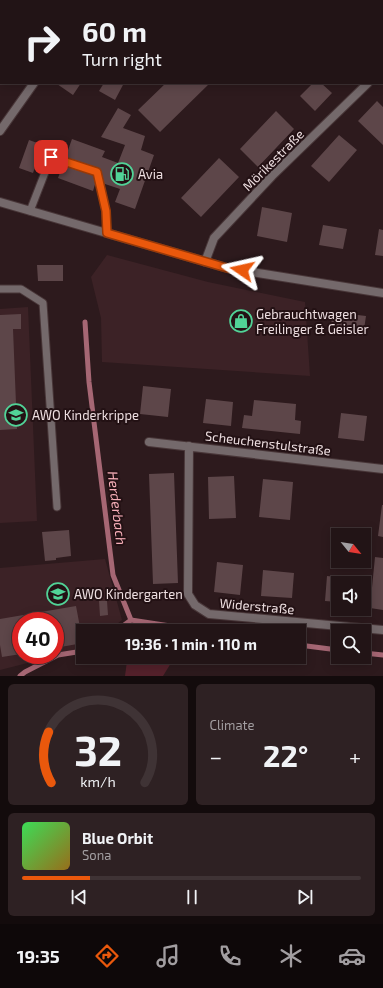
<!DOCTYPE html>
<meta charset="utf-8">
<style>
body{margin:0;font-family:"Exo 2",sans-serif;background:#2e2123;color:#f1f3f6;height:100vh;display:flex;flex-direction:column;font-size:15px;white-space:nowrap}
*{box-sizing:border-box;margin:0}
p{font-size:13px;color:#a29ea1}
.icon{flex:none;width:22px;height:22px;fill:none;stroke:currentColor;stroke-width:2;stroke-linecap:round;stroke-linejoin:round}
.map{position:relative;height:676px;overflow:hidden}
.details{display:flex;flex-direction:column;gap:8px;padding:8px;background:#130b0c;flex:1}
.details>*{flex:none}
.guide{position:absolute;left:0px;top:0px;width:383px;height:84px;box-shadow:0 2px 10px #0003,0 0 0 1px #3f3335;background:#221416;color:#f1f3f6;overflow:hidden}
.needle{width:26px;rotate:120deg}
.tools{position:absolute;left:331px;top:528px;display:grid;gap:8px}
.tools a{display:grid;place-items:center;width:40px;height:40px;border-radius:0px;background:#221416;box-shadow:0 2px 10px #0003,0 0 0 1px #3f3335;font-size:20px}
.speed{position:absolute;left:12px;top:612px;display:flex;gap:8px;font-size:20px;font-weight:700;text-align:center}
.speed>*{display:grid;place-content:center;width:52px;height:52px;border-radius:50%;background:#221416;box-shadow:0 2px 10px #0003,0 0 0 1px #3f3335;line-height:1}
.speed .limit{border:6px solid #d22;background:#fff;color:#111}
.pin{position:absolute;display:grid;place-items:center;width:34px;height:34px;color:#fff;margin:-17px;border-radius:8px;box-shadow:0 2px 6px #0006}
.me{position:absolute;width:44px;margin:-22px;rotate:281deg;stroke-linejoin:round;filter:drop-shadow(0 0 3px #0008)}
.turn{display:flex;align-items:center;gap:14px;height:84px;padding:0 16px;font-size:18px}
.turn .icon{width:52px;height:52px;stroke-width:2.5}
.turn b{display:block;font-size:28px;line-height:34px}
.big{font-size:30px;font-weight:700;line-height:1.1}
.details .card{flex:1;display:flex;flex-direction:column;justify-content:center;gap:6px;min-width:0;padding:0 14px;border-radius:6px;background:#2e2123}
.details .dial{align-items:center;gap:0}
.dial svg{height:104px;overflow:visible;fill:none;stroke:#3f3335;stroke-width:7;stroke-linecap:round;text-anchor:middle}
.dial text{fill:#f1f3f6;stroke:none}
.song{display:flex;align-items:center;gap:12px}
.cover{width:48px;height:48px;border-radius:6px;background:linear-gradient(135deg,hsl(130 70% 55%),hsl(40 70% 35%))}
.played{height:4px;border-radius:2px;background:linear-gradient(90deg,#ea580c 20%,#3f3335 20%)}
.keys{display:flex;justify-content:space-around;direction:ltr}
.heat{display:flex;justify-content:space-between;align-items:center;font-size:22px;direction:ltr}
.details .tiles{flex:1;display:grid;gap:8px;grid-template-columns:1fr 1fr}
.card:last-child{grid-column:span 2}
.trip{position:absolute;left:76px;top:624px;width:230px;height:40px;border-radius:0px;background:#221416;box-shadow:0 2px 10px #0003,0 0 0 1px #3f3335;font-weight:700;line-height:40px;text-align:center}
.menu{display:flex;height:64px;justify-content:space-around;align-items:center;background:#0e0809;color:#a29ea1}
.menu .icon{width:28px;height:28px}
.menu .active{color:#ea580c}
.menu b{font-size:18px;color:#f1f3f6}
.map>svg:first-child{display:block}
</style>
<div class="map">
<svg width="383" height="676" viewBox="0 0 383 676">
<rect width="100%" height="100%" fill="#2d1a1d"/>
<path fill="#3c2226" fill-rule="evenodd" d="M107,255L208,282L305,302L310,376L102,362L101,318L91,277Z
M28,307L37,521L0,523V309Z
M105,559L122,620L108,631H83V649L0,670V568ZM21,621H55V655H21Z"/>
<path fill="#54212b" d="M127,661L171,663L163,676H125Z"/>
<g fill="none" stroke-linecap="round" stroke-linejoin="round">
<path stroke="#a66774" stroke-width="5" d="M85,322L89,382L113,575L131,620L203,631
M116,631L131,620
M299,645L338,650
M364,653L383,655
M20,676L25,672L58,655L83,651"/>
</g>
<path fill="#5d4649" d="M58,83H81L73,95L57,84Z
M104,83H124L115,100L99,91Z
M166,83H210L160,132L138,110Z
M313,83H321L332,93L315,111L300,96Z
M377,101L383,107V145L358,121Z
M118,108L131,115L123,128L145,136L141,150L154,155L135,209L115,202L120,189L96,181L93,191L58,178L72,139L105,151L102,157L118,163L125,145L101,137Z
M276,111L294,129L258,167L240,149Z
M339,135L357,150L329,182L311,166Z
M29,140L43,145L33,173L19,168Z
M219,158L239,177L201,217L181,198Z
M262,207L292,213L287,242L257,236Z
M323,225L347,229L343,249L319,245Z
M379,229L383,230V256L375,255Z
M37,265H63V281H38Z
M333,312L366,316L363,336L330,332Z
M21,314V329H13L17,429L0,430V315Z
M143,386L171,389L168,417L140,414Z
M206,399L233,402L231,426L203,423Z
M254,400L296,404L295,420L301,421L300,434L242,428L244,415L252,416Z
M341,413L367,416L364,441L338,438Z
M174,473L178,583L153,584L149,474Z
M234,476L236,518L209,519L208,477Z
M263,479L293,482L290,520L259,517Z
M382,505H383V537L378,536Z
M69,530L71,556L56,558V560L45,561L42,532Z
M375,557L383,558V610L370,608Z
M217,562L243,565L240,595L214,592Z
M263,570L294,573L292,598L261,596Z
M327,576L353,579V583H338V602L325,601Z
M99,601H107L108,615L100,616Z
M76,606L83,643L55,648V621H21V654L2,657L0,645V619Z"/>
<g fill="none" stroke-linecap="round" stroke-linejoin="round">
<g stroke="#483638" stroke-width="9">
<path id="service" d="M30,211L51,157L97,172L106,211L107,233
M0,289H21L43,303L57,507"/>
</g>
<g stroke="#483638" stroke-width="10">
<path id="minor" d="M88,1L89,0
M382,69L383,68
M0,131L34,83
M205,262L214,238L272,176L368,83
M149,442L383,469
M189,446L188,594L195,605L209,614L383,630"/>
</g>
<g stroke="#483638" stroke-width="10">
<path id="tertiary" d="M0,202L227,268L383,293"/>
</g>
<use href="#service" stroke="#74696b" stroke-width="7"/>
<use href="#minor" stroke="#74696b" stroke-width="8"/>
<use href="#tertiary" stroke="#74696b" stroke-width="8"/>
</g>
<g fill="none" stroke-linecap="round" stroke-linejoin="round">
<g stroke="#983908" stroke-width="10">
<path id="route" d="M51,157L97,172L106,211L107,233L227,268L242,270"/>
</g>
<use href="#route" stroke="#ea580c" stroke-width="7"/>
</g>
<defs>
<g id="fuel-ring" transform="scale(1.15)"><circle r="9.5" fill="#231114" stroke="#51d397" stroke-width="1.5"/><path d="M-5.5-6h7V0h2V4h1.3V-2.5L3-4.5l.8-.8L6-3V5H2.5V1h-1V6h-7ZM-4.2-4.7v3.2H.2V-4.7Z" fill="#51d397"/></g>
<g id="shop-ring" transform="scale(1.15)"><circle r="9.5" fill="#231114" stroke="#51d397" stroke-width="1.5"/><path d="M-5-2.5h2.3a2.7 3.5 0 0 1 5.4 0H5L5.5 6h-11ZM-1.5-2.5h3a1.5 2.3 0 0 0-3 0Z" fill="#51d397"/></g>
<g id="school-ring" transform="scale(1.15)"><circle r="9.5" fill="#231114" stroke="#51d397" stroke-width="1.5"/><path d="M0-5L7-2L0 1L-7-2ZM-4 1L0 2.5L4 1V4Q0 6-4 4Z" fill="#51d397"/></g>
</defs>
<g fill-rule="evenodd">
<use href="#fuel-ring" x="122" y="174"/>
<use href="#shop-ring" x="241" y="321"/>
<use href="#school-ring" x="16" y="415"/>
<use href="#school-ring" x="58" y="594"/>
</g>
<g text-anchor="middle" stroke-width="4" stroke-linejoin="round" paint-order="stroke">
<g font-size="13" fill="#eedfe1" stroke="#231114">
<text transform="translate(273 160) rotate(-45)" y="5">Mörikestraße</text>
<text transform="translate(268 443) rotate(7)" y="5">Scheuchenstulstraße</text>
<text transform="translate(257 606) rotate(5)" y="5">Widerstraße</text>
</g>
<g font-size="13" fill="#eedfe1" stroke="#231114" text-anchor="start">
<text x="138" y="179">Avia</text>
<text x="256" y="319">Gebrauchtwagen<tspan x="256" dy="15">Freilinger &amp; Geisler</tspan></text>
<text x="32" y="420">AWO Kinderkrippe</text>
<text x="74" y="599">AWO Kindergarten</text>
</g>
<g font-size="14" font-style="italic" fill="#f8afb9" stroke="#231114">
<text transform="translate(117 508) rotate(83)" y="5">Herderbach</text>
</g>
</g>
</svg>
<div class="tools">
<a><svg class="needle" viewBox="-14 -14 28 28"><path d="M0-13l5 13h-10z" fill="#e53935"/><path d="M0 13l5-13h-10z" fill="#a29ea1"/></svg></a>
<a><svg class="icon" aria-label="sound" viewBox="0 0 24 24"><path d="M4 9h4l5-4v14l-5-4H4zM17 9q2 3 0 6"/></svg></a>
<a><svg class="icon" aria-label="search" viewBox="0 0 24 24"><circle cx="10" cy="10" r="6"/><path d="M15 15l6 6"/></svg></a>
</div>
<div class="speed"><div class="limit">40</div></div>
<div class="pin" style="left:51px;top:157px;background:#d93025"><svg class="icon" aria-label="arrive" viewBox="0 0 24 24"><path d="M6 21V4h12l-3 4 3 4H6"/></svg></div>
<svg class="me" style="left:242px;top:270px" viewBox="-20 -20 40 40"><path d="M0-17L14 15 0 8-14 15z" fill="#ea580c" stroke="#fff" stroke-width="4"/></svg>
<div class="trip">19:36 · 1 min · 110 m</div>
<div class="guide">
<div class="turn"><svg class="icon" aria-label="right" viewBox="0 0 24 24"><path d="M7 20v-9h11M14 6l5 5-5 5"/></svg><div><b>60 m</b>Turn right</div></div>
</div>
</div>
<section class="details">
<div class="tiles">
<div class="card dial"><svg viewBox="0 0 100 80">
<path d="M14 69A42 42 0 1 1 86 69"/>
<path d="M14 69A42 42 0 0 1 12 30" stroke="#ea580c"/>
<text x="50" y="56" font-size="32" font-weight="700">32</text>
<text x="50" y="72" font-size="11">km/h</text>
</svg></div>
<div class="card"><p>Climate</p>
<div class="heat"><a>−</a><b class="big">22°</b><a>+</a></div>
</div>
<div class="card">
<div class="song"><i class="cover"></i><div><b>Blue Orbit</b><p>Sona</p></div></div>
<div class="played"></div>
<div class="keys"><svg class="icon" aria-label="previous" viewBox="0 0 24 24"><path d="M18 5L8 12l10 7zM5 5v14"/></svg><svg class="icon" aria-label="pause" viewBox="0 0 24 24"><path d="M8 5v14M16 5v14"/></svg><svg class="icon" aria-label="next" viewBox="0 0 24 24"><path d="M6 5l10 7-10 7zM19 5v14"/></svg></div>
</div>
</div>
</section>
<nav class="menu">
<b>19:35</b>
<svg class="icon active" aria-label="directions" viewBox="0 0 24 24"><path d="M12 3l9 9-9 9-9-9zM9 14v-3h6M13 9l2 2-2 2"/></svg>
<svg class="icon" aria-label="music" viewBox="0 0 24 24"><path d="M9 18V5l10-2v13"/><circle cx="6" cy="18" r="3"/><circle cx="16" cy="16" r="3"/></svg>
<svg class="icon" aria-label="phone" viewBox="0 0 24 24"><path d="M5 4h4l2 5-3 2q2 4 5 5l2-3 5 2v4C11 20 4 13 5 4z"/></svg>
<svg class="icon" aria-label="climate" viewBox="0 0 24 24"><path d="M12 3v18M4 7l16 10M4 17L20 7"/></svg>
<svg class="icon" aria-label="car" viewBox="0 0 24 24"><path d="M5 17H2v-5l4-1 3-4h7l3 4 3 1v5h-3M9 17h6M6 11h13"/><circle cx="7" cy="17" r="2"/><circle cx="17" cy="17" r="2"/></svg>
</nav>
